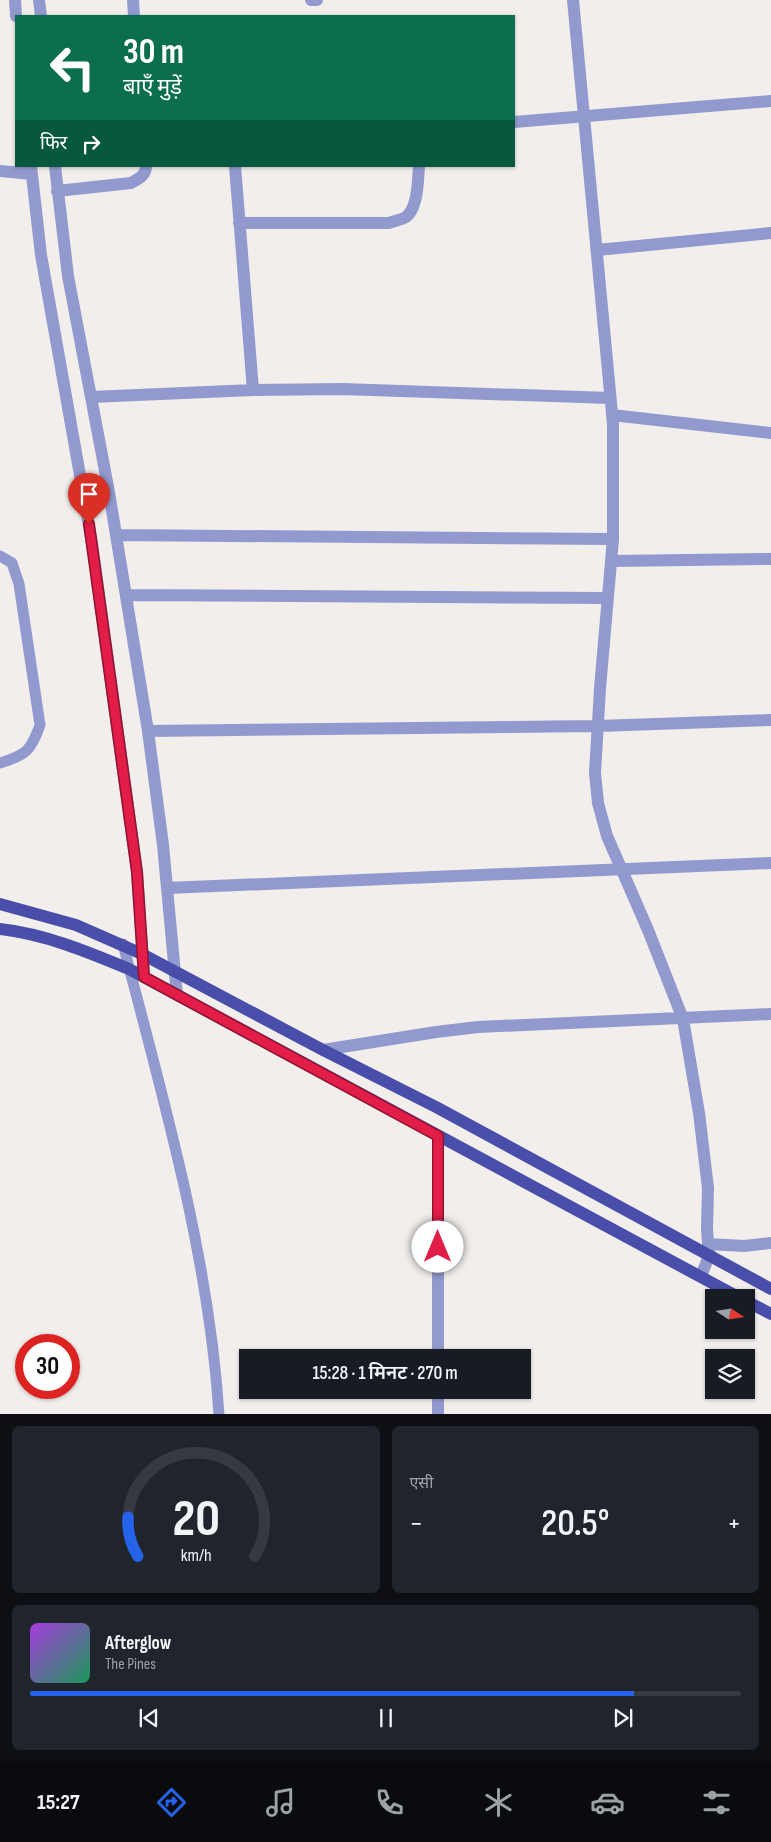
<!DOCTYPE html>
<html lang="hi">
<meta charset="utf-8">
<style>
body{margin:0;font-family:"Sofia Sans Condensed","Noto Sans Devanagari",sans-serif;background:#20242c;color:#f1f3f6;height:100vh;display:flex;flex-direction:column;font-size:19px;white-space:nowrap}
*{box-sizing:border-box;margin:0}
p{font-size:16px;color:#9ea1a6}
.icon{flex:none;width:28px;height:28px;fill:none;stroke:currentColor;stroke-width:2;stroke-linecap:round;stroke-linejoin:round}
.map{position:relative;height:1414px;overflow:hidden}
.sheet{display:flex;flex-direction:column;gap:12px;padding:12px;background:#0d0f14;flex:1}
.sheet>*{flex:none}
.banner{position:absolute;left:15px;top:15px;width:500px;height:152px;border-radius:0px;box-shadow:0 1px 4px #0004;background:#0b6e4f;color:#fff;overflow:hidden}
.needle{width:32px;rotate:102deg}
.controls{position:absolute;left:705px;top:1289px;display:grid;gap:10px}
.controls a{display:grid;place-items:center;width:50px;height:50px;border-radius:0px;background:#171b24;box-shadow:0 1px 4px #0004;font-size:25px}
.speed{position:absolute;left:15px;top:1334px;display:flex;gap:10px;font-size:25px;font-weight:700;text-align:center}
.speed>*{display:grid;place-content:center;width:65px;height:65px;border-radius:50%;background:#171b24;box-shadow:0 1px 4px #0004;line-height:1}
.speed .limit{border:8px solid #d22;background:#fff;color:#111}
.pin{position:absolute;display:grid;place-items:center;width:42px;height:42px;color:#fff;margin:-51px -21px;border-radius:50% 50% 50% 0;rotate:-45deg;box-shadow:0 0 5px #0007}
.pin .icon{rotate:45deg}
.me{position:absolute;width:55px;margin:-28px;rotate:0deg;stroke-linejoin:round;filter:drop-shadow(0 0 4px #0008)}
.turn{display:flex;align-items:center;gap:18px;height:105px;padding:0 25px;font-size:22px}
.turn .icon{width:65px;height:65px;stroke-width:2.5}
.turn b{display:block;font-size:35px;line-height:42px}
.then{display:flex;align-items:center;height:48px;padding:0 25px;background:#0003;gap:10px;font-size:19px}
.big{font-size:38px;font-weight:600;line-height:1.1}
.sheet .card{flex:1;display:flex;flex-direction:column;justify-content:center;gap:8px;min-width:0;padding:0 18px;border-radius:8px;background:#20242c}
.sheet .dial{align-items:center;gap:0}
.dial svg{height:130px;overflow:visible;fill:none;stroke:#363941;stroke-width:7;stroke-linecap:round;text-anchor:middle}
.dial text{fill:#f1f3f6;stroke:none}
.song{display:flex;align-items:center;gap:15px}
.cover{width:60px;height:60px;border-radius:8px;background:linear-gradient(135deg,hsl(280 70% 55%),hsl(150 70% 35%))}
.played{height:5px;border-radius:2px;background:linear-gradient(90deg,#2563eb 85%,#363941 85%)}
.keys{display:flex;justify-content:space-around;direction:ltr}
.heat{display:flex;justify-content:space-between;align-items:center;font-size:28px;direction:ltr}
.sheet .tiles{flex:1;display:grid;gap:12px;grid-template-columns:1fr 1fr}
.card:last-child{grid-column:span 2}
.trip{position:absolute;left:239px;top:1349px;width:292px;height:50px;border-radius:0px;background:#171b24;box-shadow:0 1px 4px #0004;font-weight:600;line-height:50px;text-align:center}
.tab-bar{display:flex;height:80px;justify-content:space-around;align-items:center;background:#090b0e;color:#9ea1a6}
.tab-bar .icon{width:35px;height:35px}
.tab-bar .on{color:#2563eb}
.tab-bar b{font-size:22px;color:#f1f3f6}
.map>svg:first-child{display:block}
</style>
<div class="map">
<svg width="771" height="1415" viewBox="0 0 771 1415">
<rect width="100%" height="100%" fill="#f1eeec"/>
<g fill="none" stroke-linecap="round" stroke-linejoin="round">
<path stroke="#9299ce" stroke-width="11" d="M0,556L12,563L19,584L40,725C31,751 26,755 0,763
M123,944C163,1099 209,1255 219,1415"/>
<path stroke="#9299ce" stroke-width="12" d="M15,0L16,16
M39,0L41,16
M133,0L134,16
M311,0H317
M573,0L613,424V539L600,688L595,773L598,803L607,836L648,930L683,1019L699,1113L708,1188L707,1228L709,1256L701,1276
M514,122L771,101
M31,166L41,255L92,543L137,872L144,977
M55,166L68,276L109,492L148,731L163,845L177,995
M235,166L253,390
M0,171L32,174
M57,191L131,183C138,179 146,176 146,166
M239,223H389C394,221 400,220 404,218C418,211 418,180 419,166
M597,250L771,233
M91,397L253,390L342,389L610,398
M612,415L771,433
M116,535L613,539
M611,561L771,559
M126,595L607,598
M148,731L598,726L771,720
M167,888L771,863
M323,1050L436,1032L478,1027L771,1014
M438,1136V1358
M708,1244L744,1246L771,1243
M438,1390V1415"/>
<path stroke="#4a4eab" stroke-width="12" d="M0,904L76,925L142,954L323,1050L436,1107L771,1289
M0,929C45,934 88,952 129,969L740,1298
M746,1301L771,1314"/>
</g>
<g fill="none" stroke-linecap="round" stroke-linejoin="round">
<g stroke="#92132f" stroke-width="12">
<path id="route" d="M89,524L137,872L144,977L438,1136V1247"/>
</g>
<use href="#route" stroke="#e11d48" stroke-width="9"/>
</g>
</svg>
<div class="controls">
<a><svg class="needle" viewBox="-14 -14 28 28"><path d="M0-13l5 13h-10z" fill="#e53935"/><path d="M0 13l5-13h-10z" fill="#9ea1a6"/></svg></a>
<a><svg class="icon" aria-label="layers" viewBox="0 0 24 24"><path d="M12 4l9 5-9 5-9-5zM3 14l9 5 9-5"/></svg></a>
</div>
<div class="speed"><div class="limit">30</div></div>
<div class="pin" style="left:89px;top:524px;background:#d93025"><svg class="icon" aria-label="arrive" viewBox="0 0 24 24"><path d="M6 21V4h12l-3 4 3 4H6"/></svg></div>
<svg class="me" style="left:438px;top:1247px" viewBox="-20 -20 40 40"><circle r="19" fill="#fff"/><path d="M0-13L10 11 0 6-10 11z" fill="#e11d48"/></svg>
<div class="trip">15:28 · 1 मिनट · 270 m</div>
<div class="banner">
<div class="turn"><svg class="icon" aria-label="left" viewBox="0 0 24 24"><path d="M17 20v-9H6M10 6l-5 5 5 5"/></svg><div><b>30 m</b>बाएँ मुड़ें</div></div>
<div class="then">फिर<svg class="icon" aria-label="right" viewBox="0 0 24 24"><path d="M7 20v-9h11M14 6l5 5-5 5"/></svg></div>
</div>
</div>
<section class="sheet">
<div class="tiles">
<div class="card dial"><svg viewBox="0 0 100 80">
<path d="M14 69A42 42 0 1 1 86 69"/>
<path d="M14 69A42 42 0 0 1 8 45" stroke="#2563eb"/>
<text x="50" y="56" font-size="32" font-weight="700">20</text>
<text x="50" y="72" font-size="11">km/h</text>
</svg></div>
<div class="card"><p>एसी</p>
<div class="heat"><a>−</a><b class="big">20.5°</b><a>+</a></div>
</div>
<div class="card">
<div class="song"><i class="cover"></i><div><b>Afterglow</b><p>The Pines</p></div></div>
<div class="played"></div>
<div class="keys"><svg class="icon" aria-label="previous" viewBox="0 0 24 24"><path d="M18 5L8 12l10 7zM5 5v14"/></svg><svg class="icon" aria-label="pause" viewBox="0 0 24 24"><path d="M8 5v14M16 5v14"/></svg><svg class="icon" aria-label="next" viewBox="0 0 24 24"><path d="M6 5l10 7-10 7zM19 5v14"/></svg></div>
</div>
</div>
</section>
<nav class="tab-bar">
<b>15:27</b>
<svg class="icon on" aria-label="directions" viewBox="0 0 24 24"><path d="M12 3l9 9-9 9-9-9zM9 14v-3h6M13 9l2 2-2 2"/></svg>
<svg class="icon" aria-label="music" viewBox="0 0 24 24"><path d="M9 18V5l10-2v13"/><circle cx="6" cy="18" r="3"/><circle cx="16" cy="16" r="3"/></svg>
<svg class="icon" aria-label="phone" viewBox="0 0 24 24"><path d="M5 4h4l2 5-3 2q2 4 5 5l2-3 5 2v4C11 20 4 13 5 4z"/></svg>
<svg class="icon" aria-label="climate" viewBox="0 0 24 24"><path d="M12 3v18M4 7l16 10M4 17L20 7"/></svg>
<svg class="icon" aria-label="car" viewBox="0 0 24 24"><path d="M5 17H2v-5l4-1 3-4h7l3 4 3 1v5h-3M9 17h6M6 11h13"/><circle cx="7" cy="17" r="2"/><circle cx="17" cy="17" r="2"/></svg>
<svg class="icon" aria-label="filters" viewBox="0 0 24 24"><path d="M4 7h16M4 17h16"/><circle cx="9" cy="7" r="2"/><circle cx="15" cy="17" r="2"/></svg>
</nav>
